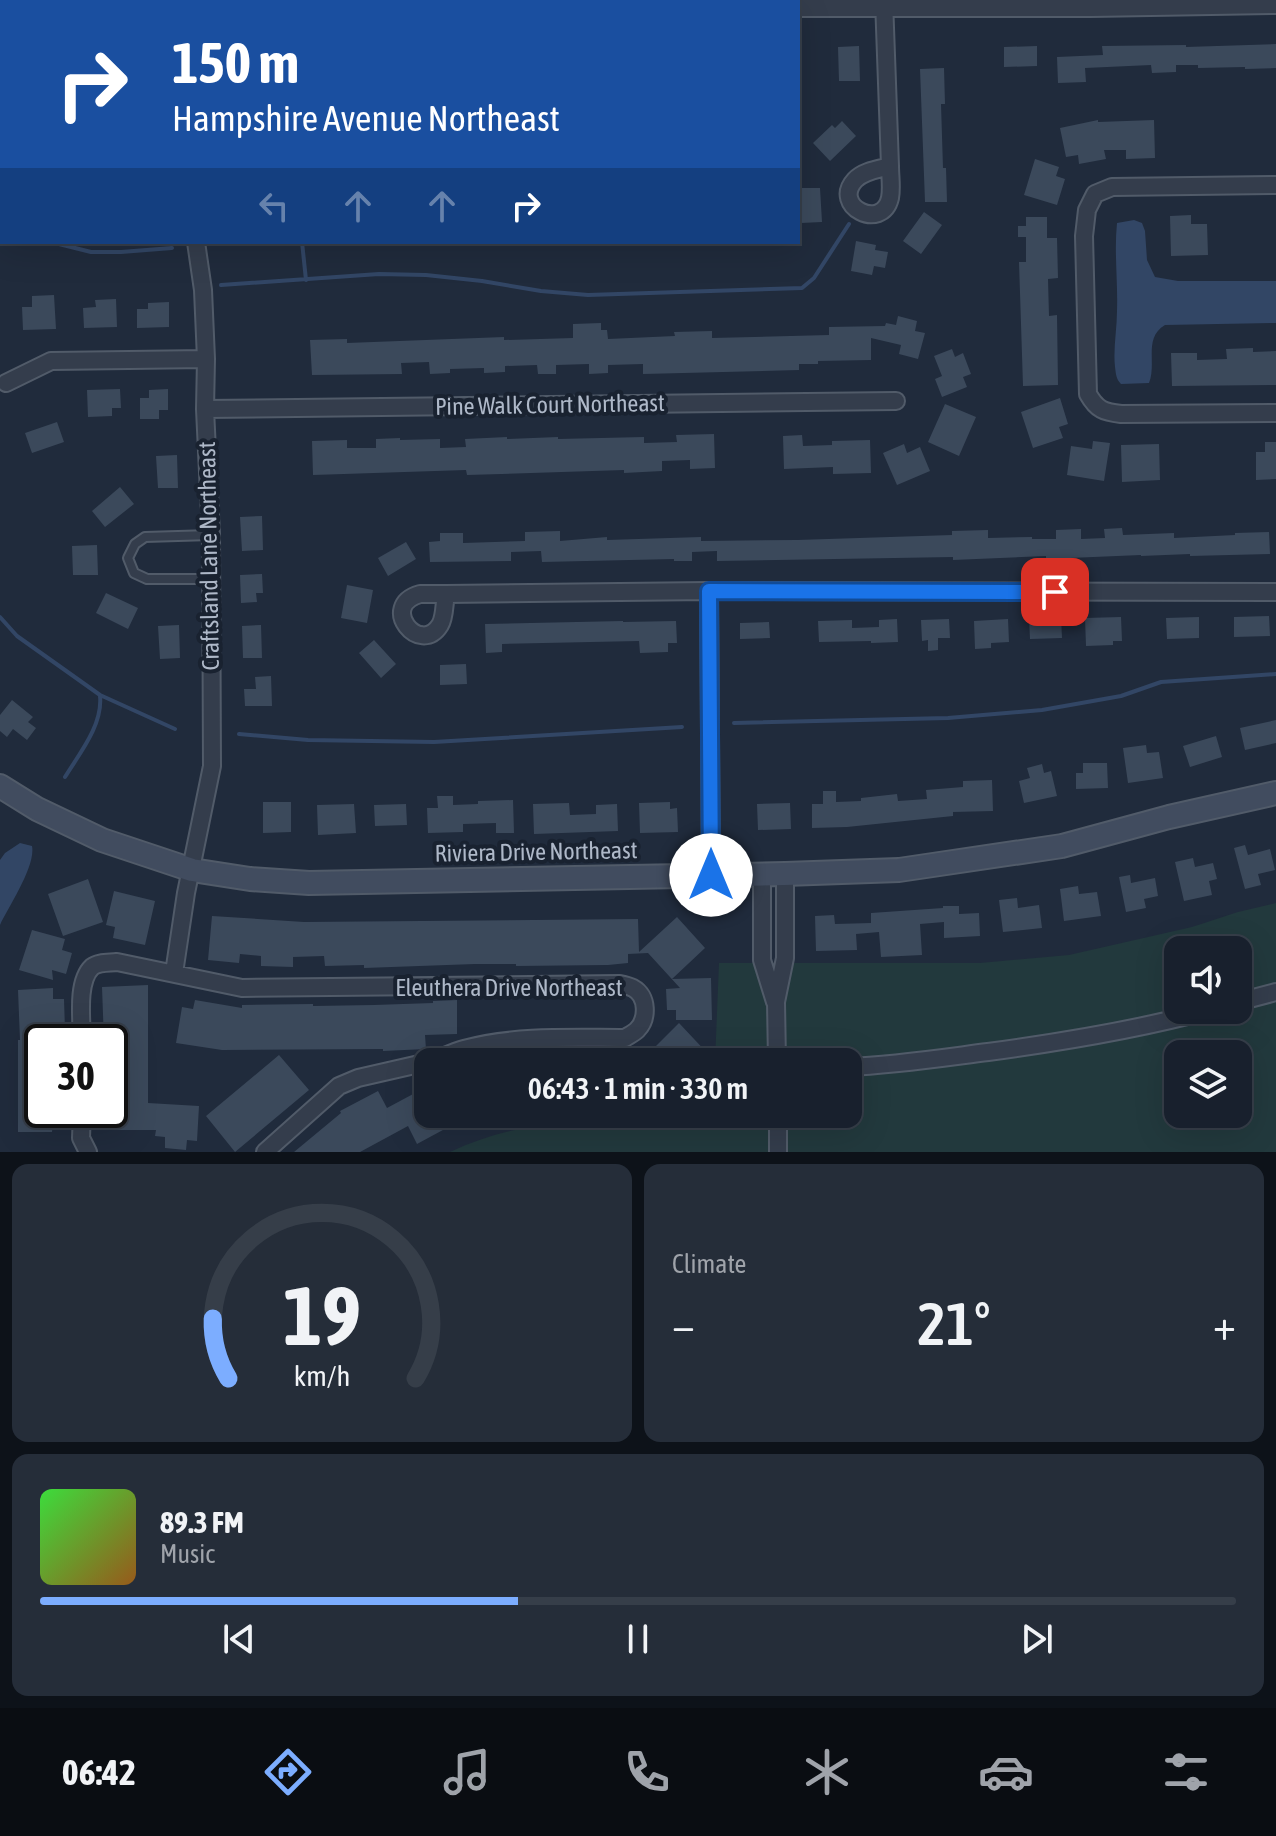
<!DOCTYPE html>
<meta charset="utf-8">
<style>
body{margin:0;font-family:"Asap Condensed",sans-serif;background:#252d39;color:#f1f3f6;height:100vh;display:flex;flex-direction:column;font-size:30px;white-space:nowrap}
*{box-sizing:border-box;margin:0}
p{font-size:26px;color:#9fa3aa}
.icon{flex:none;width:44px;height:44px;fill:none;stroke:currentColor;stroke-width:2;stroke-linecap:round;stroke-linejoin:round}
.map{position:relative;height:1152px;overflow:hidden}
.side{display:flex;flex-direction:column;gap:12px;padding:12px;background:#0d1219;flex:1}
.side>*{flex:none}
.top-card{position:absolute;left:0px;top:0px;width:800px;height:244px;box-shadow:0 8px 32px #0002,0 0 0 2px #363e49;background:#1a4fa0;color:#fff;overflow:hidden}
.tools{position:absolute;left:1164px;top:936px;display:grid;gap:16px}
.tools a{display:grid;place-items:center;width:88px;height:88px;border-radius:16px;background:#18202d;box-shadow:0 8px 32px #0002,0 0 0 2px #363e49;font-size:40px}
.speed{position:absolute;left:24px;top:1024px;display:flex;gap:16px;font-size:40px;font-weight:700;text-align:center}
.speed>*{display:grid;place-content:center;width:104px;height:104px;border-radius:50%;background:#18202d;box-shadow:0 8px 32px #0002,0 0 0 2px #363e49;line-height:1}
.speed .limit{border:4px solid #111;border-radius:12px;background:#fff;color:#111}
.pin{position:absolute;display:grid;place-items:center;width:68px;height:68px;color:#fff;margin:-34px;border-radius:16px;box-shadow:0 4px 12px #0006}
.me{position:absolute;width:88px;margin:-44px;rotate:0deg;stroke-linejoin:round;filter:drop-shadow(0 0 6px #0008)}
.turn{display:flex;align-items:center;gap:28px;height:168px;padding:0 40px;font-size:36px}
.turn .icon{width:104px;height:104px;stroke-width:2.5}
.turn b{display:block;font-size:56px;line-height:68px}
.lanes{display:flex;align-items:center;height:76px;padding:0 40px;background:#0003;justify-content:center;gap:40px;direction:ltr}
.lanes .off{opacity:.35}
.big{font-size:60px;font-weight:600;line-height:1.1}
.side .widget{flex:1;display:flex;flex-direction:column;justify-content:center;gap:12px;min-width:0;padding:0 28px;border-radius:16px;background:#252d39}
.side .dial{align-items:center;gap:0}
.dial svg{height:208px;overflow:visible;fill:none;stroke:#363e49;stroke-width:7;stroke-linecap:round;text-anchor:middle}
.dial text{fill:#f1f3f6;stroke:none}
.song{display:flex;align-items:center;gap:24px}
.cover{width:96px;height:96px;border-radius:12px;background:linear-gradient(135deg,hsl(120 70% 55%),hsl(30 70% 35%))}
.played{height:8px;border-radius:4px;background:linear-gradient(90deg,#7cadff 40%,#363e49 40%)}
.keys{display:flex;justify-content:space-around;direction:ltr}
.heat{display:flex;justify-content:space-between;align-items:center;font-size:44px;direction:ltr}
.side .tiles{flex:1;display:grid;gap:12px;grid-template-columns:1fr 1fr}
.widget:last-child{grid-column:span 2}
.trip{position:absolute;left:414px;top:1048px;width:448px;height:80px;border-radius:16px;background:#18202d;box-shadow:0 8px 32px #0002,0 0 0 2px #363e49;font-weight:600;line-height:80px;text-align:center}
.tabs{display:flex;height:128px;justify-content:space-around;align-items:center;background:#0a0d12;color:#9fa3aa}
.tabs .icon{width:56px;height:56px}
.tabs .active{color:#7cadff}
.tabs b{font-size:36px;color:#f1f3f6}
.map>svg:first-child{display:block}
</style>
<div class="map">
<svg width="1276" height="1152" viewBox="0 0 1276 1152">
<rect width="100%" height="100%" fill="#202b3c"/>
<path fill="#22393d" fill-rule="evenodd" d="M1276,903V1152H450C530,1114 626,1117 713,1117V1114H848V1062H715L719,963H980L1069,955L1192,927L1238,912ZM1178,950H1238V1010H1178ZM1178,1054H1238V1114H1178Z"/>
<path fill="#324665" d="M1134,220L1142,223L1145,231L1147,260L1155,277L1178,281H1276V323L1165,325C1143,338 1157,363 1149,383L1121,384C1116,379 1116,374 1115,367C1113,349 1117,329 1117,311C1118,281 1114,252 1117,223Z
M20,843L32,846C36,866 9,906 0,925V860L5,853Z"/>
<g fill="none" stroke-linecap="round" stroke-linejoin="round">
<path stroke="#324665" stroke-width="4" d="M0,220L2,221
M51,242L91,252H121L172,248
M302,242L306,280
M221,285L379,274L426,275L482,281L541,291L588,295L802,288L814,278L849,224
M0,617L17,636L100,695L175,729
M734,723L948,718L1042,710L1121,696L1161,682L1276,674
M239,734L308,740L434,742L682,727
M65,777C79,754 103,725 100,696"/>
</g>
<path fill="#3b495b" d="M1276,44V68L1245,69V67L1198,68V65H1176V72L1152,73L1151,65L1085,68L1086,82L1058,83L1057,57L1103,55L1102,46L1186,45V47Z
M859,46L860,81H839L838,47Z
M1037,46V66L1004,67V47Z
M944,68L945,104H941L943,168H946L947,202H925L920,69Z
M1098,120V122L1154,120L1155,158L1126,159V150H1104L1106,159L1079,164L1078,155L1066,157L1060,128Z
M842,121L856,136L830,161L813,143L832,125L835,128Z
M1035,159L1059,167L1056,176L1065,179L1057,205L1024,195Z
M800,188H820L822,222L801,223Z
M924,212L942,225L921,254L903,241Z
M1191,215V224H1207L1208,255L1171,256L1170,216Z
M1026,217H1047V238H1057L1058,278L1048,279L1049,316L1057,315L1058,385L1023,386L1019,262H1026V237H1018V226H1026Z
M856,241L876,245L875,250L888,252L885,268L874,266L872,275L851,271Z
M54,295L56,329L23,330L22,307H32V296Z
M116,299L117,327L84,328L83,308L96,307L95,300Z
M169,302V327L137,328V309H148V303Z
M898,316L917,321L915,331L925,333L918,359L899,354L901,345L871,338V360L818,361V364H799V370L643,374V364L608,365V373L589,374V364L556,365V374H538L537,365L505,366V372L484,373V368L450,369V373L430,374L429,362L401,363L402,374L312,375L310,340L347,339V343L504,337V340L573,338V324L601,323V330H607L608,339L675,336L674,332L712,331V338L829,335V327L885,326L886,323L896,325Z
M1253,348V352L1276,351V385L1172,386L1171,353H1197V360L1227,359L1226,349Z
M952,349L955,357L963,353L971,374L963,377L967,387L942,397L935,379L942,376L934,356Z
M120,389L121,408H112V416L88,417L87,390Z
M168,389V410H159V419H140V398H149V390Z
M1060,398L1068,424L1059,427L1063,438L1033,448L1021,412Z
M945,404L976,417L959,456L928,442Z
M57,422L64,442L32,453L25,433Z
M714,434L715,468L690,469V460L662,461V471L624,473V470L467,475L466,470L313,475L312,441L347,440V448H376V439L400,438V440L440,439V448L466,447L465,439L507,437V439L558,437V439L644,437V443L677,442L676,435Z
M802,435L803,446L832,445V441L870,440L871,473L833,474V467L784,469L783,436Z
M1093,441L1110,443L1104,481L1067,475L1071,446L1092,449Z
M1265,442H1276V479L1256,480V452H1265Z
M904,444L907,453L920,447L930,471L897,485L883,453Z
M1159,444L1160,480L1122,482L1121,445Z
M177,455L178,488H158L156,456Z
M120,487L134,504L105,527L92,511Z
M262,516L263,550L242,551L240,517Z
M1122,528L1123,535L1174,533V538L1235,535V533L1269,532L1270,554L1190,556V554L1141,556V555L1046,559V556L953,560V557L717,561V551L692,552V561H674V559L542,562L541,551L511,552V561L430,562L429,542L440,541V533H463V543L525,541V532L560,531V541L607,537V540L701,537V541L797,540L952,535V531L988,530V538L1032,537V539H1056V530L1081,529V539L1105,538L1104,529Z
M406,542L416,559L388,576L378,558Z
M97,545L98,575H73L72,546Z
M262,574L263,593H256L257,602L241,603L240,575Z
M347,585L373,590L367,623L341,618Z
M106,593L138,608L128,629L96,613Z
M1269,616L1270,636L1234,637V617Z
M1061,617L1062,638L1030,639L1029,619Z
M1121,617L1122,641H1113V645L1086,646L1085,618Z
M1199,617V638L1167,639L1166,618Z
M897,619L898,642L871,643V641L819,642L818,621L852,620V628L879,627V620Z
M949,619L950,638H938V650L928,651V640L922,641L921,620Z
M1008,619L1009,642L991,643V648L975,649L974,621Z
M623,621V622L676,621L677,643H668V652L640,653L639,641L502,644V652L486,653L485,624Z
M769,622L770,638L740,639V623Z
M179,625L180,658L160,659L158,626Z
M261,625L262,658H243L242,626Z
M374,640L396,664L381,678L359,653Z
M466,664L467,684L440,685V665Z
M271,676L272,706H245L244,689H256L255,677Z
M12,700L33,717L28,722L36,728L27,740L13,729L7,737L0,731V715Z
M1276,720V743L1245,750L1240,728Z
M1216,736L1222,757L1190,767L1183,746Z
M1146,745L1147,753L1159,752L1163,778L1128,783L1123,748Z
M1083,763H1107L1108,788L1076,789V773H1083Z
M1042,764L1044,773L1051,771L1057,796L1024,803L1019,781L1030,778L1027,768Z
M992,780L993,811L953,812V816L847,827L812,828V804H823V791H836V802L861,801V798L897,794L898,801L927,799L926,790L963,787V781Z
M437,796H453V805L478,804V801L513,800L514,833H496V823L463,824V832L428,833L427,808H438Z
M263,802H291V832L263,833Z
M670,802V809L677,808L678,832L640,833L639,803Z
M569,803L570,815L596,814V805L617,804L618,831L534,834L533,804Z
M790,803L791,829L758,830L757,804Z
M354,804L356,833L318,835L317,805Z
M406,804L407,825L375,826L374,805Z
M1245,845L1248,855L1270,849L1275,870L1258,874L1261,885L1245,889L1234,848Z
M1193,858L1195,867L1213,863L1217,879L1209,881L1212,895L1184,901L1175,862Z
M1130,875L1131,883L1155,878L1158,896L1144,899L1146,908L1126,912L1119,877Z
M88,879L103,922L63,936L48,894Z
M1078,886L1079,894L1097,892L1101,916L1064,921L1060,889Z
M114,891L155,901L145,945L113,938L115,927L106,925Z
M1017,898L1018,908L1039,905L1042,928L1003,932L999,900Z
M943,906H959V914L979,913L980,936L944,938V922L920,924L922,955L881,957L879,932L856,934L857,950L816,951L815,916L834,915L835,924L871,923V913L943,908Z
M212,916L304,922L638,919L639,952L677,917L705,948L672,979L711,978L712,1020H676V1010H667L666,989L680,988L648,953L628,954V963L608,965L516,966V964H475L364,968V965L325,966L324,956L293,957V967L261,966V956L240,954L239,963L208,960Z
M32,930L65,939L62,950L72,953L66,974L52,970L53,980L19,970Z
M148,985V1103L199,1106L197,1141L187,1140L186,1150L165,1148V1137L155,1136L156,1130H103L102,1110H110V1042H104L102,987Z
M53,988V999H64L65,1030L64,1042H42V1110H64V1122H53L52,1132H18V1040H20L18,990Z
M195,1000L242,1008V1005L313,1004V1006L374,1005L433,1003V1001L457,1000V1034L425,1035L426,1049L383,1051V1049L222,1050L176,1043L182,1007L193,1009Z
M679,1023L710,1056L704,1062H658L649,1053Z
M279,1055L309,1090L235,1152L206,1116Z
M428,1086V1114H449L454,1124L417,1144L408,1126L360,1152H294L341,1113L340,1111L378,1091L387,1108Z"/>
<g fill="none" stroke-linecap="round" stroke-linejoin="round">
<g stroke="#515b69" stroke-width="12">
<path id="lane" d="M211,535L145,537L135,544L128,558L134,573L147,579H211"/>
</g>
<g stroke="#515b69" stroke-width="20">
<path id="street" d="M297,0L299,2
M673,0L679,2
M884,0L890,166
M186,2L187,0
M798,8H1091L1276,5
M890,166C890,176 892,188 890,198C882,232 831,206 855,180C863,171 879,169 890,166Z
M1276,185L1112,187L1095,194L1087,210L1084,236L1088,394C1097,410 1104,412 1121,414L1276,413
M6,383L51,361L206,359
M205,409L896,401
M709,591L711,875
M420,594H446C444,604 445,617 440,625C420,657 378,606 420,594Z
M446,594L709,591L1276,592
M762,873V960L775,1002
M174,973L186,893L212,766L211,535L205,409L206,359L203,290L196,242
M1238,1002L1276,992
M82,1042C82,1022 76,982 92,967C98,962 109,963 117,962L242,988L620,984C625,985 629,986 633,988C648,996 648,1019 637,1030C634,1033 628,1036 625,1038C571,1038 517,1035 464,1049C453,1052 441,1058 430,1062
M777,1062L776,1002L785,958V874
M848,1067C895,1065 941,1058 988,1052C1062,1042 1137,1030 1210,1010
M82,1110L81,1138L88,1152
M778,1114V1152
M265,1152L339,1086L358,1078L428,1062"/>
</g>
<g stroke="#515b69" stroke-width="26">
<path id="secondary" d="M0,786L37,809L102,840L192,870L250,879L309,883L785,874L899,870L1062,846L1169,817L1276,793"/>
</g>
<use href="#lane" stroke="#343d4c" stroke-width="8"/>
<use href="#street" stroke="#343d4c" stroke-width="16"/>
<use href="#secondary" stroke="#414c5f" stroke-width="22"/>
</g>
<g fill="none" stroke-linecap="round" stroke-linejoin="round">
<g stroke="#114b97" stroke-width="20">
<path id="route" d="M711,875L709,591L1055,592"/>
</g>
<use href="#route" stroke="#1a73e8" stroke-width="14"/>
</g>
<g text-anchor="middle" stroke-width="8" stroke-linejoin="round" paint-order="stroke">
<g font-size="24" fill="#aeb8c8" stroke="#192230">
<text transform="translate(550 405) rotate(-1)" y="8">Pine Walk Court Northeast</text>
<text transform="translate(209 556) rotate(-91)" y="8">Craftsland Lane Northeast</text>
<text transform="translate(536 852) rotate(-1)" y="8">Riviera Drive Northeast</text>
<text x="509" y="996">Eleuthera Drive Northeast</text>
</g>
</g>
</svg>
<div class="tools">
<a><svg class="icon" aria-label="sound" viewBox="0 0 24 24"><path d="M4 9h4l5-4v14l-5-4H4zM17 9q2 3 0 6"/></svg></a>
<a><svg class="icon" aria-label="layers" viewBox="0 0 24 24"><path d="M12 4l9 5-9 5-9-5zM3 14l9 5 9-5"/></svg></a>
</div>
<div class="speed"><div class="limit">30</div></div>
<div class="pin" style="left:1055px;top:592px;background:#d93025"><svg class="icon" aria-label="arrive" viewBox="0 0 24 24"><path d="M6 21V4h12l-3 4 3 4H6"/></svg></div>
<svg class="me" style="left:711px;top:875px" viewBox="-20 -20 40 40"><circle r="19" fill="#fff"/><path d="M0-13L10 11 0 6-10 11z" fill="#1a73e8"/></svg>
<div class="trip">06:43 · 1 min · 330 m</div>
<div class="top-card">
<div class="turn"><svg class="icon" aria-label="right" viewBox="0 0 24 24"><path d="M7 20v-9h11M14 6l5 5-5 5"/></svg><div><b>150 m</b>Hampshire Avenue Northeast</div></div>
<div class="lanes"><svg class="icon off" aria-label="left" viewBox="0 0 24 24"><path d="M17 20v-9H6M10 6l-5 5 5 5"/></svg><svg class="icon off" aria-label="ahead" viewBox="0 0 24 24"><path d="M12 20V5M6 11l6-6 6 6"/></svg><svg class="icon off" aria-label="ahead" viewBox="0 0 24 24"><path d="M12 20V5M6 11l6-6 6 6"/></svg><svg class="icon" aria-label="right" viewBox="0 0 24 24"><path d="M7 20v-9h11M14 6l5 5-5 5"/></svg></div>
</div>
</div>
<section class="side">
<div class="tiles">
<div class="widget dial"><svg viewBox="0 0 100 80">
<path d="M14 69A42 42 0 1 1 86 69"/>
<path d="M14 69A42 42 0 0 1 8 46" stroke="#7cadff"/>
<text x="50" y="56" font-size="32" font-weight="700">19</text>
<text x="50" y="72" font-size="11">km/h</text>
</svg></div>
<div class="widget"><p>Climate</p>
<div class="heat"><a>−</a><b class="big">21°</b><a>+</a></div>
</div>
<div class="widget">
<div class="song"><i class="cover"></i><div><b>89.3 FM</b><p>Music</p></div></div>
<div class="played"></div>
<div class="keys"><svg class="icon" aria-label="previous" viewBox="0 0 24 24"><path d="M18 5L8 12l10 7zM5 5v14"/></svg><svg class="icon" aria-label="pause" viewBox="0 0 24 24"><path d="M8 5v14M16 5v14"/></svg><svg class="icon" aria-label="next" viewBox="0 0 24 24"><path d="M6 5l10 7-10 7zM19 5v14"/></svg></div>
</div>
</div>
</section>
<nav class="tabs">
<b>06:42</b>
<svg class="icon active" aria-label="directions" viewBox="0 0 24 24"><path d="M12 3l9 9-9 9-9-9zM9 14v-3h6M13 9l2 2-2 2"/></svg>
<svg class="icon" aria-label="music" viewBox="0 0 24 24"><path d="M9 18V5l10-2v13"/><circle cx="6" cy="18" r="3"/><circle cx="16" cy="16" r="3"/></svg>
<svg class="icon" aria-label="phone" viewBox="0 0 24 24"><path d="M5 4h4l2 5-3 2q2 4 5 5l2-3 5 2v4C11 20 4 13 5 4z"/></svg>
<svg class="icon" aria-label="climate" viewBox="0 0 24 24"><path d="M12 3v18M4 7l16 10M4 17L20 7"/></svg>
<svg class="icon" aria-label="car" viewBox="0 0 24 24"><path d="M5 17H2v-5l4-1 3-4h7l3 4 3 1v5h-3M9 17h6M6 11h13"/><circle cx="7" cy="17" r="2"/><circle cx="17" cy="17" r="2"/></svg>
<svg class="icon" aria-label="filters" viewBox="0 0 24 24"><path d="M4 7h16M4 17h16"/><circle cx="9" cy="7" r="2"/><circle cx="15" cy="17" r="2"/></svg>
</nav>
